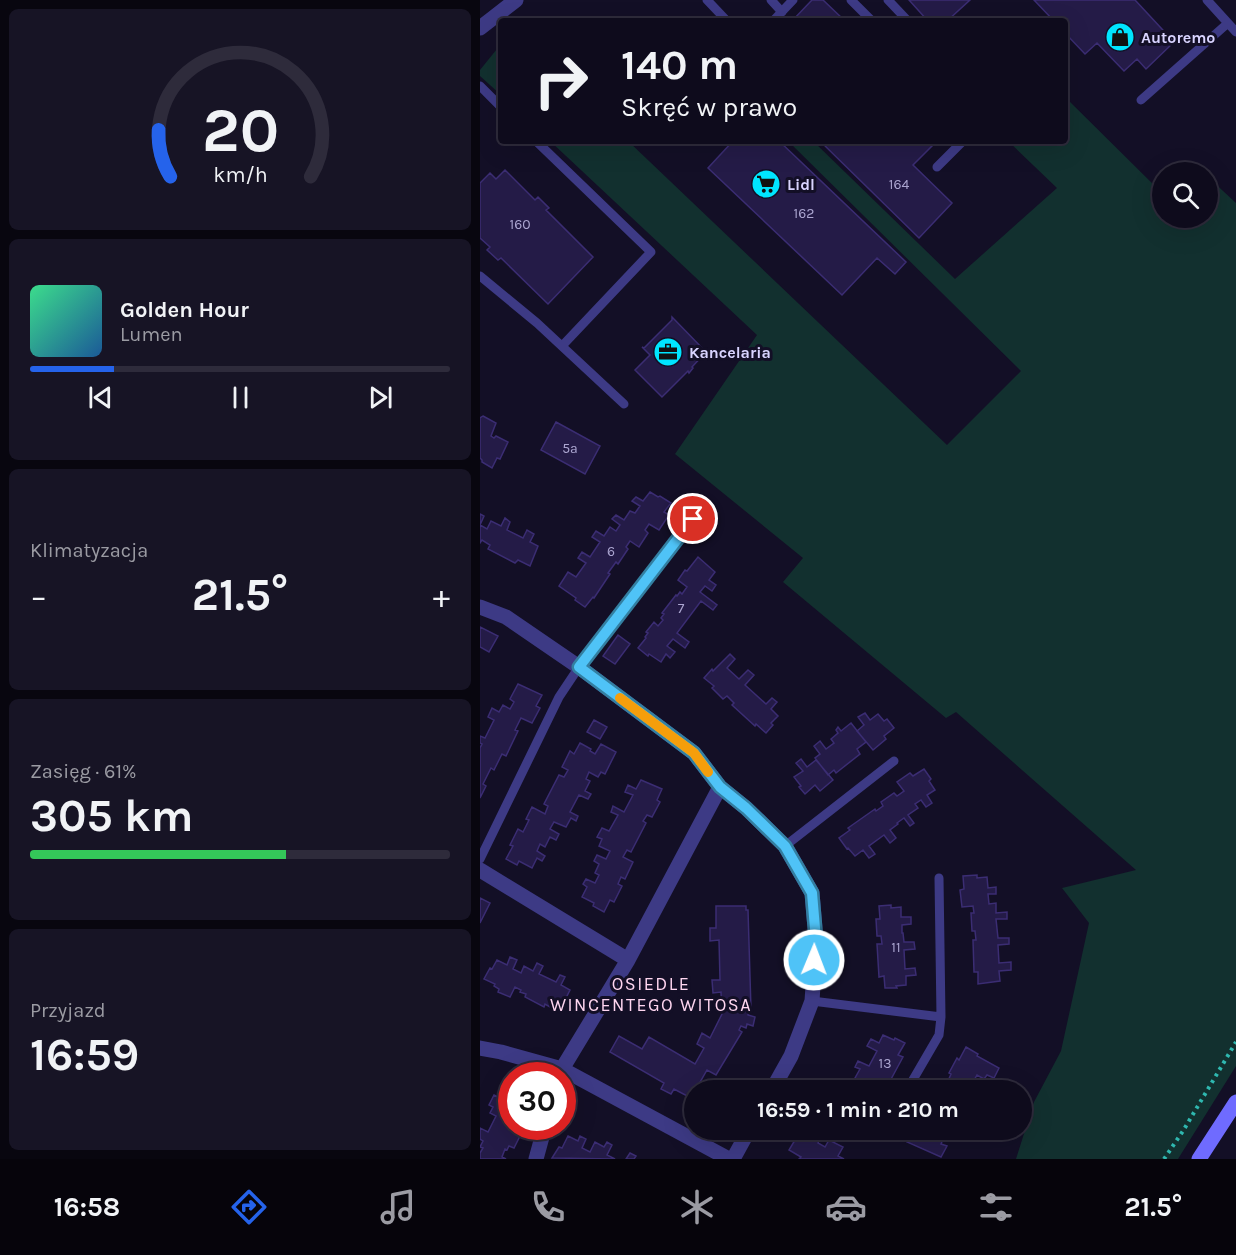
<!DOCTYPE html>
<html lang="pl">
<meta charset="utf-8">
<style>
body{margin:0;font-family:Karla,sans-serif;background:#171425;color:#f1f3f6;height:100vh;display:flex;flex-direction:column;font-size:22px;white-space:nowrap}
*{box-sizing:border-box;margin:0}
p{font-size:20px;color:#9b9ba3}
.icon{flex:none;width:33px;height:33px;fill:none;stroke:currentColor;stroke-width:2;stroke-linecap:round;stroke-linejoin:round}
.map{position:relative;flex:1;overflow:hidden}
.panel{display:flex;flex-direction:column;gap:9px;padding:9px;background:#08060f;width:480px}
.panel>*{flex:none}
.banner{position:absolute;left:18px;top:18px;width:570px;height:126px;border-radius:6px;box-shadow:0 6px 24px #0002,0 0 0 2px #2e2b3b;background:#0e0b1c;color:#f1f3f6;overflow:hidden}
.fabs{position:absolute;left:672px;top:162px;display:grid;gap:12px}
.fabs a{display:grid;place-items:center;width:66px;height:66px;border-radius:50%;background:#0e0b1c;box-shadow:0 6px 24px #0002,0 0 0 2px #2e2b3b;font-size:30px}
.speed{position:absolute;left:18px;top:1062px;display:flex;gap:12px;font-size:30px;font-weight:700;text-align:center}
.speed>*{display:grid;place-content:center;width:78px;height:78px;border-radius:50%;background:#0e0b1c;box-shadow:0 6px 24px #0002,0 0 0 2px #2e2b3b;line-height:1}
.speed .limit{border:9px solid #d22;background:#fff;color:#111}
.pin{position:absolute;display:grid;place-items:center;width:51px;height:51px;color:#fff;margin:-26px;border:3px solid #fff;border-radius:50%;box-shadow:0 2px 6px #0007}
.me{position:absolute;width:66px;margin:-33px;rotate:1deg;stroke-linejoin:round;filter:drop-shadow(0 0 4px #0008)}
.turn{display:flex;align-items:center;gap:21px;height:126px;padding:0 24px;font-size:27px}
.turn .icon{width:78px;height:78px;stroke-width:2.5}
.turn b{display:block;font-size:42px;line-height:51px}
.big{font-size:45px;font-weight:700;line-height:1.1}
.panel .widget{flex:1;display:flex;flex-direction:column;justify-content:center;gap:9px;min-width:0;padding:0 21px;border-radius:9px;background:#171425}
.panel .dial{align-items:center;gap:0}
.dial svg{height:156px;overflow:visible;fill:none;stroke:#2e2b3b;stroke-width:7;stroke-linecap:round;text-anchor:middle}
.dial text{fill:#f1f3f6;stroke:none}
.song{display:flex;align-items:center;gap:18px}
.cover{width:72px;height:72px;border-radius:9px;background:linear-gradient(135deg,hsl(150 70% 55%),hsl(210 70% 35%))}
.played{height:6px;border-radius:3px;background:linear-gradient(90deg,#2563eb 20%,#2e2b3b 20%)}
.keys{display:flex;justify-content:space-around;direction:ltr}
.heat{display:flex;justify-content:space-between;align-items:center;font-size:33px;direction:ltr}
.charge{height:9px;border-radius:4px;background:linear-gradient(90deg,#34c759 61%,#2e2b3b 0)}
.trip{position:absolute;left:204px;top:1080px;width:348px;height:60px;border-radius:30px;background:#0e0b1c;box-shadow:0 6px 24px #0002,0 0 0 2px #2e2b3b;font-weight:700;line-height:60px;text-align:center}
.dock{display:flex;height:96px;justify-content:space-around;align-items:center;background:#06040b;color:#9b9ba3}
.dock .icon{width:42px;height:42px}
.dock .on{color:#2563eb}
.dock b{font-size:27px;color:#f1f3f6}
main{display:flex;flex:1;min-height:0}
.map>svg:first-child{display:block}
</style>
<main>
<section class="panel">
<div class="widget dial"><svg viewBox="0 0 100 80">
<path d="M14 69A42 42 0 1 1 86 69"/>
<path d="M14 69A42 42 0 0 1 8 45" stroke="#2563eb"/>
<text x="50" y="56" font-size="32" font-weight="700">20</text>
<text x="50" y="72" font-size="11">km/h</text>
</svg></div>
<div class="widget">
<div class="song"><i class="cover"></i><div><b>Golden Hour</b><p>Lumen</p></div></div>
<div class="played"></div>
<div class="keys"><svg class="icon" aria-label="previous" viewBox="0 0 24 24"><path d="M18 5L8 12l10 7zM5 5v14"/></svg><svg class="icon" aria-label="pause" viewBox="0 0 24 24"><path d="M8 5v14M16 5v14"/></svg><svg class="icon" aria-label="next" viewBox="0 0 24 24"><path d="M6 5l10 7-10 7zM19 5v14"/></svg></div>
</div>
<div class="widget"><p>Klimatyzacja</p>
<div class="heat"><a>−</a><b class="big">21.5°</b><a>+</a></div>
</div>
<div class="widget"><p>Zasięg · 61%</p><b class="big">305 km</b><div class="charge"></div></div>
<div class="widget"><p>Przyjazd</p><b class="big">16:59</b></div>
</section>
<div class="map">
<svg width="756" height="1159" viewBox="0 0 756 1159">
<rect width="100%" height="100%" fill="#130f26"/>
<path fill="#12302f" d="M21,44V95L0,76V70Z
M585,97L682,193V218H728V177L756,203V1066L698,1159H536L554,1102L581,1051L609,923L582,888L656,870L476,712L466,718L303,582L323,558L195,454L277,335L70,141H148L467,445L541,371L308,141H333L475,279L577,188L528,141H585Z"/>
<path fill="#241b47" stroke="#3b2d73" stroke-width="1.5" d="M332,0H343L365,21H312Z
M429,0H490L467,21H448Z
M554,0H655L694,42L666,69L657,59L644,71L617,43L605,54L585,33V21H574Z
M253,141H299L426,262L415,274L397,258L362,295L228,168Z
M340,141H457L433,165L472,203L439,238Z
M25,170L55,200L58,197L69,208L66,210L113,257L68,304L21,258L18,260L7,250L10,247L0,238V183L10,173L16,179Z
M192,317L226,352L212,367L213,368L209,373L208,371L182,397L155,370L170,355L162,347L164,348L192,320Z
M3,416L16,423L11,436L14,438L16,436L28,442L20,459L17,458L12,468L2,462V460L0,458V418Z
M76,422L120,446L105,474L61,450Z
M170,492L178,497L180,496L191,503L184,512L189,515L179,530L169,524L165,530L168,533L159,547L150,541L146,547L148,549L138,564L136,562L128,573L130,574L114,598L113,597L105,607L95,600L96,598L79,586L88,572L96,577L106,563L98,558L102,552L110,557L120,542L112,537L116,531L124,536L130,527L136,531L140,525L132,519L136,515L144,520L150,511L155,513L160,506L152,501L156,497L163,501Z
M0,514L4,516L0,525L7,529L11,521L21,526L25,518L30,522L27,530L43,538L47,530L54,534L50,542L58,546L50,566L38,560L35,563L8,549L10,545L2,540L0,543Z
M218,557L235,572L229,580L236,585L232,591L225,586L220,592L237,605L233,610L221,601L197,633L209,642L205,648L193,639L187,646L195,652L190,658L186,654L181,662L169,654L168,656L158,648L166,638L165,637L168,633L166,632L174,622L178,626L183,620L181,618L184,614L182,613L196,595L197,596L200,592L202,594L207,587L198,580L205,570L207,571Z
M0,627L18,636L9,652L0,647Z
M138,635L150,644L135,664L123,656Z
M250,654L255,659L247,668L259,679L268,670L274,675L265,685L286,704L292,698L297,702L291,709L298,716L291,723L293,725L286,733L276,724L275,726L252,705L254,703L247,696L243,699L232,688L234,686L224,678L232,669L233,671Z
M38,684L62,695L56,706L60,708L52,723L41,718L35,730L38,731L26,756L22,754L14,770L11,768L3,784L6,786L0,798V748L2,744L0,743V736L5,738L14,720L8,717L12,708L19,712L23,705L30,709L34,702L30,699Z
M385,713L390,720L398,714L404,721L407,719L414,728L404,736L406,739L393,750L377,731L384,725L378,717Z
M114,720L127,727L120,739L107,732Z
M371,723L386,742L377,749L380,754L356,773L354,770L348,775L335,758L340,754L334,746L340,741L346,749L354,743L351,739L358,733L356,730L358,727L361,731Z
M100,743L111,749L110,751L115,754L121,744L136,752L125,774L121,772L118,777L109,772L106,779L110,781L105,791L111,794L108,799L99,795L90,812L98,816L96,821L91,818L86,827L74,822L70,829L79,834L76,840L70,837L65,847L60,844L57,851L65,856L62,861L57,858L52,868L39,861L37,865L26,859L33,846L30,845L38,829L43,832L49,820L46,819L52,807L65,814L68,806L64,804L79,775L84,777L88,770L82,767L90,751L94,754Z
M321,759L327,767L336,760L353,780L340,791L335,785L325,794L319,787L321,786L314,777L323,771L316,763Z
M444,769L451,779L449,781L455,790L447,795L452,803L446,807L441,800L435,804L438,808L428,815L434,823L430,826L424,818L417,823L418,824L410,830L416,838L410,843L404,835L389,846L395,854L389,858L383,850L375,856L368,848L367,849L359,838L370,830L368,828L395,809L396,811L403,806L401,802L414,793L417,796L424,791L417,782L430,773L433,776Z
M161,780L182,789L177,800L180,802L172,817L167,815L163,821L166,823L151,852L147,850L143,857L153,862L145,879L141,877L138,884L142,886L134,902L130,900L124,912L113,906L114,903L102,897L107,887L103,884L106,879L115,883L119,875L115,873L119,864L114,861L117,855L126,859L130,851L119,846L122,839L117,837L122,828L129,831L138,815L131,812L133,806L144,812L153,795L145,792L148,785L156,789Z
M497,875V878L507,877L508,888L516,887V894H508L509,904L516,903V913L527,912V919H516L518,938H529V944L518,945L519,963L531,962V970L519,971L520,981L498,984V972H494L493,940H496L495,931H492L491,913H494L493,906L482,907L480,890L484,889L483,876Z
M0,898L10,903L0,923Z
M411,905V908L421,907V917H431V924L422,925V933H423L424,942H434L435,949L424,950L425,969L435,968L436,975L426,976V985L416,986L417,988H405L404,976L399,977L397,944H402L401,936H397L396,919H400L399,906Z
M236,906H266V910H268L271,1009H268V1015L275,1017L273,1026L267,1024L266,1028L261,1026L259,1030L262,1032L236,1075L227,1070L211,1098L194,1089L191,1094L181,1089L184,1083L130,1052L139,1036L162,1049L169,1037L215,1064L224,1048L217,1044L222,1033L230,1038L242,1014L241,992L233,993L232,980H240L239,940L230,941V928H236Z
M30,957L37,960L33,969L41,973L44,966L53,971L57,963L63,966L59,974L76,982L80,975L85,977L81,985L90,990L85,1000L87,1001L82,1011L70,1006V1007L65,1004L64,1007L45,997L46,994L40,992L41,990L35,987L30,997L18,992L19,989L14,986L15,984L4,979L10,968L12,969L17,960L27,965Z
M403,1035L414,1040L415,1038L425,1043L418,1055L423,1057L410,1081L408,1080L406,1084L404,1083L400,1090H364L367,1084L376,1088L380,1081L375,1078L380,1069L375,1067L378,1061L389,1066L397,1051L387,1046L391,1039L399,1043Z
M486,1047L498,1054L497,1056L519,1068L514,1078L507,1075L504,1079L497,1075L492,1084L506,1090H460L465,1079L468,1081L471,1074L469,1073L477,1058L479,1060Z
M14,1095L32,1104V1126H45L34,1148L29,1146L27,1150L25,1149L22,1157L26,1159H0V1153L3,1148L0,1147L3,1141L0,1139V1128L8,1132L16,1116L10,1113L13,1107L9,1105Z
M325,1130H332L342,1135L338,1143L345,1147L349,1140L363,1147L358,1156L364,1159H319L321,1157L309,1150L315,1140L318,1141Z
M431,1130H460L457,1136L463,1139L461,1144L467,1146L461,1157L427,1142L433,1130Z
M463,1130H485L481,1138Z
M88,1136L98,1141L100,1136L106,1139L102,1148L110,1152L115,1142L124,1147L127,1142L132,1145L127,1155L135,1159L72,1158L79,1147L82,1148Z
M150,1153L156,1156L154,1159H146Z"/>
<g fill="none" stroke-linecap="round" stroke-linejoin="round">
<path stroke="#2fb8b0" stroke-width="4" stroke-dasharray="3 4.5" stroke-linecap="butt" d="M684,1159L703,1131L756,1042"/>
<path stroke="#3d3a85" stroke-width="9" d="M227,0L247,21
M291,0L302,12
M371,0L392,21
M408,0L428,21
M727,0L756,32
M293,21L313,0
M0,86L21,107
M661,100L748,23
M56,141L171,252L82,346
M457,167L483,141
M0,276L57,323L144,404
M305,846L414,761
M0,859L79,697L99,667L213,519
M332,1001L461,1017
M427,1090L459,1035L461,1017L459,878"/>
<path stroke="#3d3a85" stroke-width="15" d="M0,607L26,617L99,667L214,753L240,787L266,808L305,846L332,893L336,940L332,1001L311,1056L292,1090
M0,870L148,960
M0,1048L21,1052L82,1069L249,1159
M80,1076L82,1069L148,960L240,787
M56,1159L65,1126
M253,1159L269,1130"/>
<path stroke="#3d3a85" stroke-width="15" d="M0,28L36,0"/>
<path stroke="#6f6bff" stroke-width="15" d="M719,1159L756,1102"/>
</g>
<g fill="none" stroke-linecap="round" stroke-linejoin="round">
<g stroke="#337fa1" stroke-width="15">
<path id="route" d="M213,519L99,667L214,753L240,787L266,808L305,846L332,893L336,940L334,960"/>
</g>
<use href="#route" stroke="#4fc3f7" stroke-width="10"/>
<path stroke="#f59e0b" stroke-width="10" d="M140,698L214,753L228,772"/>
</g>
<defs>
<g id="shop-disc" transform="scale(1.5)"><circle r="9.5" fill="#00e5ff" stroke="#130f26"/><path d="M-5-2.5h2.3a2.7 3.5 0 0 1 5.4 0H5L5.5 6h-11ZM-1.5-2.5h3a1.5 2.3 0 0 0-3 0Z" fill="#111"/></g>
<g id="supermarket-disc" transform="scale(1.5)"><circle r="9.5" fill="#00e5ff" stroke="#130f26"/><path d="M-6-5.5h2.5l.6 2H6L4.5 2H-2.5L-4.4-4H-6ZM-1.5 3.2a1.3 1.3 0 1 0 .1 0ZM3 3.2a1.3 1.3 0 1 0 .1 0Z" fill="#111"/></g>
<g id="office-disc" transform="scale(1.5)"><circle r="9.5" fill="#00e5ff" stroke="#130f26"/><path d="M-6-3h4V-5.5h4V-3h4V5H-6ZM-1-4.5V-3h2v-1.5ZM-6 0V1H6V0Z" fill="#111"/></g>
</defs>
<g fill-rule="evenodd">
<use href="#shop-disc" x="640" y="37"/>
<use href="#supermarket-disc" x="286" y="184"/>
<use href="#office-disc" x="188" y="352"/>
</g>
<g text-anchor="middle" stroke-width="6" stroke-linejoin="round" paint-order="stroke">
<g font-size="14" fill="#aca6d1">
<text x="419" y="189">164</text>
<text x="324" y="218">162</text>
<text x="40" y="229">160</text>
<text x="90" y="453">5a</text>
<text x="131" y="556">6</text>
<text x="201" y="613">7</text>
<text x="416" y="952">11</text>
<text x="405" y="1068">13</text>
</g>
<g font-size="16" font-weight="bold" fill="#d9d4ff" stroke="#130f26" text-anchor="start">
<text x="661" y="43">Autoremo</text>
<text x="307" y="190">Lidl</text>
<text x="209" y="358">Kancelaria</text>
</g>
<g font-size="18" letter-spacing="1.5" fill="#ffd6f0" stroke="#130f26">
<text x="171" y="990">OSIEDLE<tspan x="171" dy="21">WINCENTEGO WITOSA</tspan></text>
</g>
</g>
</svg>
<div class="fabs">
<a><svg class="icon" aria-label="search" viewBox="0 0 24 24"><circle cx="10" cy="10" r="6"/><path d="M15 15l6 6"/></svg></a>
</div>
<div class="speed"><div class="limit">30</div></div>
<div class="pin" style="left:213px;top:519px;background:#d93025"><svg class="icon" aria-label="arrive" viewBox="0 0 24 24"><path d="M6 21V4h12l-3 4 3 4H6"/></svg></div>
<svg class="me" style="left:334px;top:960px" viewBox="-20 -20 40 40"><circle r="17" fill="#4fc3f7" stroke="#fff" stroke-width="3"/><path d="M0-11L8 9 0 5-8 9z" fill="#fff"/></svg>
<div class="trip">16:59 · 1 min · 210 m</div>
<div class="banner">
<div class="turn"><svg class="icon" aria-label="right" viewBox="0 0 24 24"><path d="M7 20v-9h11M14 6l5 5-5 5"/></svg><div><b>140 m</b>Skręć w prawo</div></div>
</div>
</div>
</main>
<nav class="dock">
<b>16:58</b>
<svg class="icon on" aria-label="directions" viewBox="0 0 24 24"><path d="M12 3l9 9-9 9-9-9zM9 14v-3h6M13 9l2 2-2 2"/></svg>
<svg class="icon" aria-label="music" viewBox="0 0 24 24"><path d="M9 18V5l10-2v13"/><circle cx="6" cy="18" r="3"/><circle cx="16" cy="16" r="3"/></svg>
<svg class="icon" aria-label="phone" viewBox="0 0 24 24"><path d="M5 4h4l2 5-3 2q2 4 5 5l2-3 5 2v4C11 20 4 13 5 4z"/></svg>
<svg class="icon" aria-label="climate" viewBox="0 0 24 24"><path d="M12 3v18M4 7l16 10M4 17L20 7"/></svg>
<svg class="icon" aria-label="car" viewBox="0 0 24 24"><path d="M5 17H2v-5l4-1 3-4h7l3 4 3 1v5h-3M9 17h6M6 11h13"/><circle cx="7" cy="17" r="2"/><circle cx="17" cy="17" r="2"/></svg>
<svg class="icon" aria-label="filters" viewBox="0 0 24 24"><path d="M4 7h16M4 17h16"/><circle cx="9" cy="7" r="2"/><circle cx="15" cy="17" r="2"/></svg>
<b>21.5°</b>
</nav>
